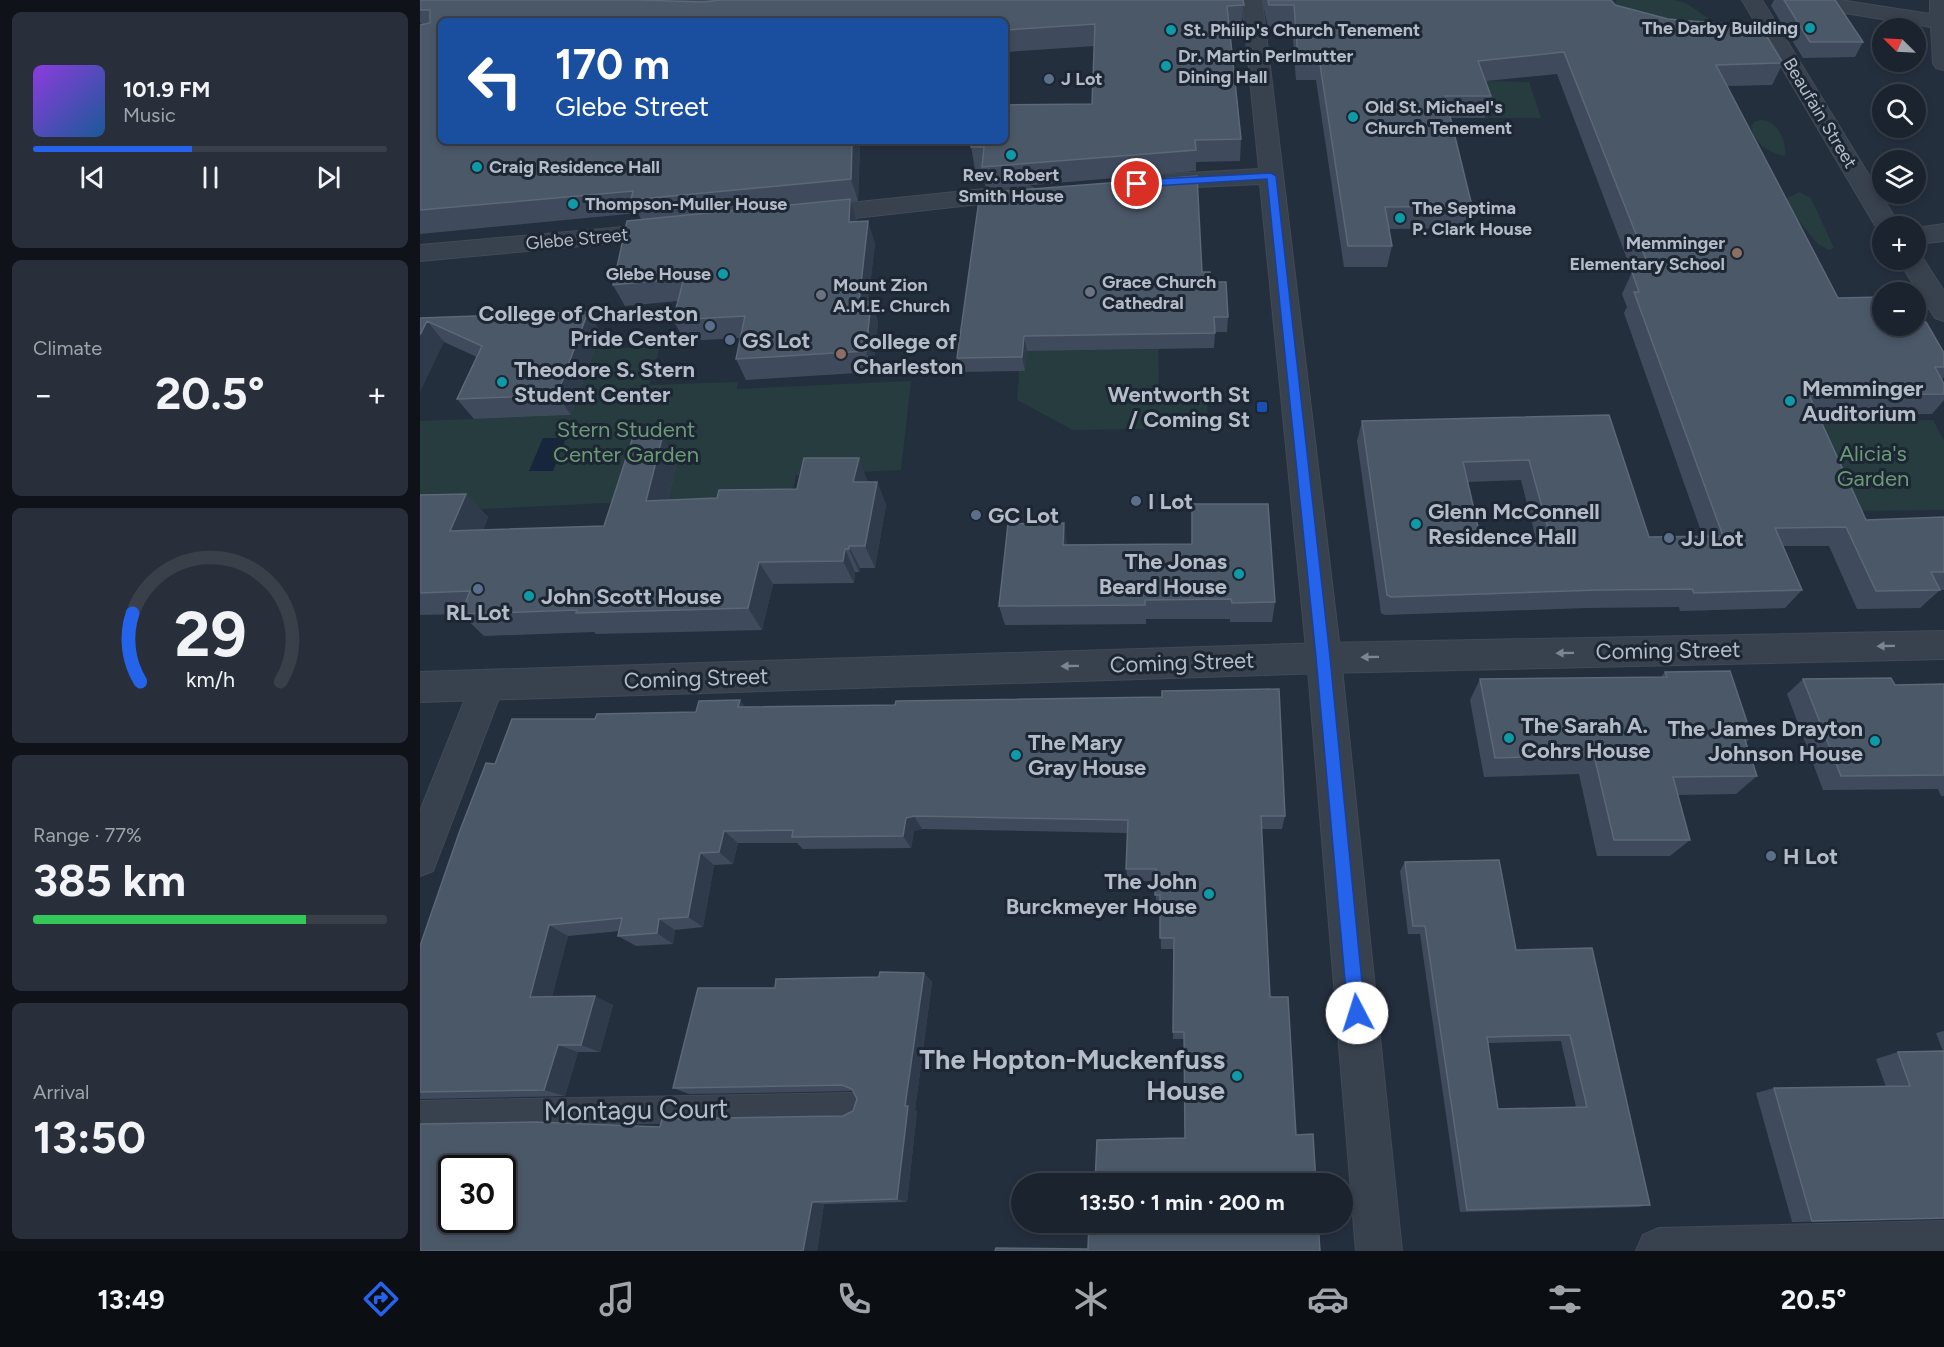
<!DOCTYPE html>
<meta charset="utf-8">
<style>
body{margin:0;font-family:Figtree,sans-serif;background:#282f3a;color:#f1f3f6;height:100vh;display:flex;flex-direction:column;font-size:22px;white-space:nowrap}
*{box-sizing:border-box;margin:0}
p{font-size:20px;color:#a0a4aa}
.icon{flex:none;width:33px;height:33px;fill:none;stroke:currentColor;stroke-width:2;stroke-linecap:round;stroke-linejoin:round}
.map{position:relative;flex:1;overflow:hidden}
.sheet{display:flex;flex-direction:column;gap:12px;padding:12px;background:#0f1319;width:420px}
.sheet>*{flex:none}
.guide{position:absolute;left:18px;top:18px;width:570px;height:126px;border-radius:9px;box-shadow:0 3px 9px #0003,0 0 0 2px #39404a;background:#1a4fa0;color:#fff;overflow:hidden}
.needle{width:39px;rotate:294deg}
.controls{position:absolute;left:1452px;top:18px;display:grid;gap:12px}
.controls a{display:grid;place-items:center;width:54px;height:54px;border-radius:50%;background:#1b232e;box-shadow:0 3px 9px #0003,0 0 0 2px #39404a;font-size:30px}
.speed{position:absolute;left:18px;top:1155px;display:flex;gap:12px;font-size:30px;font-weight:700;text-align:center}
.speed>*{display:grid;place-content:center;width:78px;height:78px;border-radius:50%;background:#1b232e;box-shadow:0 3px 9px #0003,0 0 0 2px #39404a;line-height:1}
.speed .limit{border:3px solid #111;border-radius:9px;background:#fff;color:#111}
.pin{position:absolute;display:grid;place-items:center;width:51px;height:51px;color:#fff;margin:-26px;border:3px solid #fff;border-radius:50%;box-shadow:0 2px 6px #0007}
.me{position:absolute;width:66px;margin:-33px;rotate:355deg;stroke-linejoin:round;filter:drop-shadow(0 0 4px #0008)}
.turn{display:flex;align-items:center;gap:21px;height:126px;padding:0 18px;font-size:27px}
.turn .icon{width:78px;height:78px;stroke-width:2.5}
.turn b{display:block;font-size:42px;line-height:51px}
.big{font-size:45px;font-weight:700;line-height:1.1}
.sheet .widget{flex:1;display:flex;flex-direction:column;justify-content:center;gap:9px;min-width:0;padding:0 21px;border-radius:9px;background:#282f3a}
.sheet .dial{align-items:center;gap:0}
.dial svg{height:156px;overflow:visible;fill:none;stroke:#39404a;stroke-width:7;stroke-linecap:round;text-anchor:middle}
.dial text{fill:#f1f3f6;stroke:none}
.song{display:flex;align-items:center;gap:18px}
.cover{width:72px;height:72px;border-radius:9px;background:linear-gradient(135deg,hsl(270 70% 55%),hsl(210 70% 35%))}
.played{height:6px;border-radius:3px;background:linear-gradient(90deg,#2563eb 45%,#39404a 45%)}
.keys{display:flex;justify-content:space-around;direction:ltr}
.heat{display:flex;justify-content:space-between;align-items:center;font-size:33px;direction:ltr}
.charge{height:9px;border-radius:4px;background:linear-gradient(90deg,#34c759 77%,#39404a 0)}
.trip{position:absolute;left:591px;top:1173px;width:342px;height:60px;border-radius:30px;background:#1b232e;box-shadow:0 3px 9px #0003,0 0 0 2px #39404a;font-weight:700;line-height:60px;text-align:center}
.tab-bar{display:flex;height:96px;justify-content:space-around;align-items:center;background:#0b0e12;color:#a0a4aa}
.tab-bar .icon{width:42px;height:42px}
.tab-bar .active{color:#2563eb}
.tab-bar b{font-size:27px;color:#f1f3f6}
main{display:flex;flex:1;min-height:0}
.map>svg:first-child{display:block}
</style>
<main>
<section class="sheet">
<div class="widget">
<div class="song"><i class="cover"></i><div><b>101.9 FM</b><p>Music</p></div></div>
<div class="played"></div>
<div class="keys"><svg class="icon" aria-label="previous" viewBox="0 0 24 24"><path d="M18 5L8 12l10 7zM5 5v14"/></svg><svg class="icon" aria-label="pause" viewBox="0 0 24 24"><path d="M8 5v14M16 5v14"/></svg><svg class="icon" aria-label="next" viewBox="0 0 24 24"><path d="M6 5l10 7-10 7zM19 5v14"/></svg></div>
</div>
<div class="widget"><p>Climate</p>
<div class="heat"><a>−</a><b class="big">20.5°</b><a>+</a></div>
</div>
<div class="widget dial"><svg viewBox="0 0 100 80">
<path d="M14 69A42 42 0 1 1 86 69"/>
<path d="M14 69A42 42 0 0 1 10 34" stroke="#2563eb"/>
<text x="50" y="56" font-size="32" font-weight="700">29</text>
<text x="50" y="72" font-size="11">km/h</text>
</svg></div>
<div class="widget"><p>Range · 77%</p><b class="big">385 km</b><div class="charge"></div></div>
<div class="widget"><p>Arrival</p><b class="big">13:50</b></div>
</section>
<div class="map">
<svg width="1524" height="1251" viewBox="0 0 1524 1251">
<rect width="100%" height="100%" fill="#242f3e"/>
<path fill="#263c3f" d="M1197,0H1254L1266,3L1291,20L1296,30L1192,6Z
M1070,81L1109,82L1121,118H1052L1043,84Z
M1340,120C1357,119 1367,141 1365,156C1349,153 1335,144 1331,127L1334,122Z
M1379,192L1391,198L1414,248L1409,250L1398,244L1362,201Z
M240,347L229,385L318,382L317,389L491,381L481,470L376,475L372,494L0,512V421L151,415L175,349Z
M738,349L739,390H787L788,428L653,430L597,400L599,371H605L607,351Z
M1513,420L1524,441V510L1421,511L1382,421Z"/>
<path fill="#17263c" d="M123,438H146L133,471H109Z"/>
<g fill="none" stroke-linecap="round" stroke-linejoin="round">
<g stroke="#414a57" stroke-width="2">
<path id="service" d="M433,1093L442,1097L446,1106L442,1115L433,1119L0,1127V1101Z"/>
</g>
<g stroke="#414a57" stroke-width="2">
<path id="minor" d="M822,0H842L921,658L982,1251H936L887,658L840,184L733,189L724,187L721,182L724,177L733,175L839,169Z
M1372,0H1420L1510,14V0H1524V70L1516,68L1513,63L1511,27L1382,6L1375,4Z
M604,185L613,188L616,193L613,198L390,223L381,221L378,215L381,209L390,207Z
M249,223L258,225L262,231L258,237L0,261V245Z
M67,670L79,674L84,685L13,871L0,876V811L55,674Z
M1524,1221V1251H1216L1223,1235L1239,1228Z"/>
</g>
<g stroke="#414a57" stroke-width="2">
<path id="tertiary" d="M1322,0H1342L1480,226H1462V233L1459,232Z
M1524,224V241L1496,244V228Z
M1496,253L1500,254L1524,291V321L1515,318L1478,260H1496Z
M1524,631V659L904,673L0,702V672L904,643Z"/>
</g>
<use href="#service" fill="#38414e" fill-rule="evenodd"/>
<use href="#minor" fill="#38414e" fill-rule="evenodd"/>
<use href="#tertiary" fill="#38414e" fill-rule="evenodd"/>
</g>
<path fill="#3f4b5c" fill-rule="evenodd" d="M0,0H823L822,27H810L821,139L820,161L776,162V171L566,189L562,169H555L551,147L672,104L675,46L585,52V21L21,141H440L438,201L431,202L437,222L455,243L448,301H451L458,322L453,372L326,380L316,359L320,338L265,341L253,320L258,301L205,306L193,285L221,219L218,213L0,234V25H2L0,22Z
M842,0H1191L1195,5L1248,19L1311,31L1363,63L1352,85L1307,86L1418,298L1524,353V377L1522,380L1524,384V400L1512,414L1399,416L1446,520L1524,517V590H1520L1500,608L1437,609L1409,546H1363L1382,590L1365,608L1260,611L1259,607L1166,608L965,615L961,613L937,441L942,421L1189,415L1229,537H1283L1204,313L1207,307L1202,294L1212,272L1137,74L1066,81L1071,96L1065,118H1030L1052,206L1046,228L969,229L972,246L967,267H924L896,80H876L872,27H848ZM1101,480L1117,543L1062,544L1047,482Z
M1354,0H1415L1443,42L1435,57L1383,58L1351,6Z
M782,272L808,317L807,332H795L794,348L607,351L605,371L540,372L537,358Z
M168,312L181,333L151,415L54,419L37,399L57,357L24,342L0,318Z
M242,438L257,462L248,500L297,498L377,489L448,482H457L466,505L455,568H440L439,572H435L434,583L353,584L342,630L176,634L174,632L64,636L41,614L0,615V495L46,494L68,517L63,530L184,526Z
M647,545L855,602L852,622H810V619H726V624L585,625L579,606Z
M1245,672L1332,737L1326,742L1337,776L1316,794L1258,795L1270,840L1250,856H1177L1159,774L1064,777L1050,700L1060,679L1241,677Z
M1383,679L1475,685L1524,684V796H1521L1518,789L1403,790L1367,694Z
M325,707L865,816L862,829H841L765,1138L764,1039H753L754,949H741L740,906L736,907V881H708L706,869L707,833L502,829L494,831L491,848L383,849L377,843H318L313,864L294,865L283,927L255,930L253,944L216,946L198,936L200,931L148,936L132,996L193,1005L180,1052H158L145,1096L0,1099V946L75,764L175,719L276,712Z
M985,862L1096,950L1172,948L1230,1205L1218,1207L1040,1212L1000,934H988L980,871ZM1141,1041L1156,1107L1078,1109L1068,1043Z
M504,973L512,982L495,1110L497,1111L487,1202L404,1204L397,1251H0L240,1127L423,1116L433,1111L437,1099L433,1091L269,1094L253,1088L355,988Z
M1524,1031V1219L1372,1222L1336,1093L1354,1088L1466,1087L1456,1059L1478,1052L1523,1051L1516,1033Z"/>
<path fill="#2f3b4b" d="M432,141H440L438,201L431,179Z
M430,199L437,221L436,244L429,222Z
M448,221L455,243L446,323L439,302Z
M451,301L458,322L453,372L446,351Z
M168,312L181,333L151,415L137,395Z
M7,321L24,342L0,392V335Z
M604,336L607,351L605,371L602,357Z
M242,438L257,462L242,524L226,501Z
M439,458L448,482H433Z
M457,482L466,505L455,568L445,546Z
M46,494L68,517L53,554L30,531Z
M644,523L647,544L646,565L643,545Z
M429,546L440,568L439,572L429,549Z
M425,549L435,572L434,583L423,561Z
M339,562L353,584L342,630L328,608Z
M320,700L332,716L318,707Z
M494,816L502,829L494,831L491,848L483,836L486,818Z
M304,831L318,843L313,864L299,852Z
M280,853L294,865L283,927L268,917Z
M239,919L255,930L253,944L237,933Z
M129,925L148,936L130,1005L110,997Z
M504,973L512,982L495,1110L497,1111L487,1202L477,1199L485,1106Z
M175,996L193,1005L180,1052L161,1045Z
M138,1045L158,1052L145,1096L124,1090Z
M392,1202L404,1204L397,1251H383Z"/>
<path fill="#4b5868" stroke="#5c6777" stroke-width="1.5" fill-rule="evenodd" d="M0,0H218L283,2L301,0H823L824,5L807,6L821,139L775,140L776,150L562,167L564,147H551L552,141H585V105L672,104L675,24L585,30V21H21V141H432L431,179L211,200L213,191L0,210V25L10,23V10H0Z
M848,0H1191L1195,5L1248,19L1307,24L1311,31L1343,30L1363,63L1296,65L1418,298L1462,297V326H1496V322H1506L1524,353V367H1515L1524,384V394L1389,395L1446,520L1524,517V572H1511L1520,590L1456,591L1426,527L1355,528L1382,590L1274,593L1272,589L1178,590L971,597L967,595L942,421L1189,415L1229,537L1303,536L1214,292H1219L1212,272H1231L1144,52L1058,61L1071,96H1025L1052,206L965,207L972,246H928L899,58H878L874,5H849ZM1109,460L1132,543L1062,544L1043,462Z
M1364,0H1415L1443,42H1390Z
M777,176L782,272H790L791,282H806L808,317H794L795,333L604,336L602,357L537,358L560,193Z
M430,199L429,222L448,221L439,302L451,301L446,351L316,359L325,316L253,320L264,278L193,285L207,221Z
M168,312L137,395L37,399L62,346L7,321L0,335V318Z
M215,431L242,438L226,501L297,498L299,490L377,489L384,458H439L433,482H457L445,546H429V549H425L423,561L339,562L328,608L156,613L157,610L41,614L50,591L0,593V495L46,494L30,531L184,526Z
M772,504H848L855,602L812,603L811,599L725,600V605L579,606L588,524L644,523L643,545L772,544Z
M1310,671L1332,737H1324L1337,776L1253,777L1270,840H1194L1174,755L1075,758L1060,679L1247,677L1245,672Z
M1471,678L1475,685L1524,684V775L1421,776L1383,679Z
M859,689L865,816H841L850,997H868L876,1135L893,1134L896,1184H675L677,1140L765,1138L764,1032H753L754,938H740V895H735L736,869H706L708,820L494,816L486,818L483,836L372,837L373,830L304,831L299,852L280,853L268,917L239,919L237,933L198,936L202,918L129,925L110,997L175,996L161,1045H138L124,1090L0,1092V946L39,833L66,763L75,764L92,719H175L177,714L276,712L279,701L320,700L318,707L475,705L476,701L742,697V691Z
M1079,860L1096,950L1172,948L1230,1205L1047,1210L1005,926H993L985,862ZM1150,1035L1167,1107L1078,1109L1067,1037Z
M460,972L504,973L485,1106H488L477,1199L392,1202L383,1251H0V1124L115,1122L240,1127L242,1119L423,1116L433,1111L437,1099L432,1089L422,1085L253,1088L278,988H355L356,979L459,977ZM32,1168H82V1220H32Z
M1524,1051V1218L1392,1221L1354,1088L1490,1086L1478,1052Z
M669,1222H898L900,1251H575L576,1248L668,1249Z"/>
<defs><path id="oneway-solid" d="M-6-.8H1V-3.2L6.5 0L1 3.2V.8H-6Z" transform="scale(1.5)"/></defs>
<g fill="#7c8592">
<use href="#oneway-solid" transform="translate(1466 646) rotate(179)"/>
<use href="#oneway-solid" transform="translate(1145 653) rotate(179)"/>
<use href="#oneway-solid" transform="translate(950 657) rotate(179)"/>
<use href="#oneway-solid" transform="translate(650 666) rotate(179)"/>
</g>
<path fill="#2563eb" stroke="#184099" stroke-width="1.5" d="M851,173L856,176L910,657L945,1013L943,1019L937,1021L931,1019L928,1013L896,657L847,179L717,187L712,184L717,180Z"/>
<g fill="#0f9aa8" stroke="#1d2633" stroke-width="2">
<circle cx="1390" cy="28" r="6"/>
<circle cx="751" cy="30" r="6"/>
<circle cx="746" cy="66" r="6"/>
<circle cx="933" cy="117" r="6"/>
<circle cx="591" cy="155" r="6"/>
<circle cx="57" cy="167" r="6"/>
<circle cx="153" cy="204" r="6"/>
<circle cx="980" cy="218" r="6"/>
<circle cx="303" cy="274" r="6"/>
<circle cx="82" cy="382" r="6"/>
<circle cx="1370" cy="401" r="6"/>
<circle cx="996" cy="524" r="6"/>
<circle cx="819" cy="574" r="6"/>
<circle cx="109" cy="596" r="6"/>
<circle cx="1089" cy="738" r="6"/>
<circle cx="1455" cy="741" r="6"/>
<circle cx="596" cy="755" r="6"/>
<circle cx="789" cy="894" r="6"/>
<circle cx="817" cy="1076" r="6"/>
</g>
<g fill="#5c6f8a" stroke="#1d2633" stroke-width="2">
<circle cx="629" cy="79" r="6"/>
<circle cx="290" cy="326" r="6"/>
<circle cx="310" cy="340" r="6"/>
<circle cx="716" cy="501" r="6"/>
<circle cx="556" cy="515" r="6"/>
<circle cx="1249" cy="538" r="6"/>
<circle cx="58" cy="589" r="6"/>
<circle cx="1351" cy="856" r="6"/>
</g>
<g fill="#8d6e63" stroke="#1d2633" stroke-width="2">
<circle cx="1317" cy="253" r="6"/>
<circle cx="421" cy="354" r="6"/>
</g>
<g fill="#6b7280" stroke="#1d2633" stroke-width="2">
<circle cx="670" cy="292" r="6"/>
<circle cx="401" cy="295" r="6"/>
</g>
<rect fill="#1a4fb4" stroke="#1d2633" stroke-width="2" x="836" y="401" width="12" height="12" rx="3"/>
<g text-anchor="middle" stroke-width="6" stroke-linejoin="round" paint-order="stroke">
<g font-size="18" font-weight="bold" fill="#b4bcc9" stroke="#1d2633" text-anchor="start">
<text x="1378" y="34" text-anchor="end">The Darby Building</text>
<text x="763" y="36">St. Philip's Church Tenement</text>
<text x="758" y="62">Dr. Martin Perlmutter<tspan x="758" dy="21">Dining Hall</tspan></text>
<text x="641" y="85">J Lot</text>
<text x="945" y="113">Old St. Michael's<tspan x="945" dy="21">Church Tenement</tspan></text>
<text x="69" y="173">Craig Residence Hall</text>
<text x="591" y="181" text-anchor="middle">Rev. Robert<tspan x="591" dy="21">Smith House</tspan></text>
<text x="165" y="210">Thompson-Muller House</text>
<text x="992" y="214">The Septima<tspan x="992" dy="21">P. Clark House</tspan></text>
<text x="1305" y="249" text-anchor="end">Memminger<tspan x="1305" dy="21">Elementary School</tspan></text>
<text x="291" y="280" text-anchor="end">Glebe House</text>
<text x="682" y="288">Grace Church<tspan x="682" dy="21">Cathedral</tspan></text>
<text x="413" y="291">Mount Zion<tspan x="413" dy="21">A.M.E. Church</tspan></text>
</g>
<g font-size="18" fill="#b4bcc9" stroke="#1d2633">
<text transform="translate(1400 113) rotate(59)" y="6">Beaufain Street</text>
<text transform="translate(157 239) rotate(-5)" y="6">Glebe Street</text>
</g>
<g font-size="22" font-weight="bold" fill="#b4bcc9" stroke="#1d2633" text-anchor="start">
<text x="278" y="321" text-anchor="end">College of Charleston<tspan x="278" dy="25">Pride Center</tspan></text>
<text x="322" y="348">GS Lot</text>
<text x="433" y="349">College of<tspan x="433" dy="25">Charleston</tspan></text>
<text x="94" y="377">Theodore S. Stern<tspan x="94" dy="25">Student Center</tspan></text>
<text x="1382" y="396">Memminger<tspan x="1382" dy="25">Auditorium</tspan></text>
<text x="830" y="402" text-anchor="end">Wentworth St<tspan x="830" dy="25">/ Coming St</tspan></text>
<text x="728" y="509">I Lot</text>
<text x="1008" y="519">Glenn McConnell<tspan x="1008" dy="25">Residence Hall</tspan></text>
<text x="568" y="523">GC Lot</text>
<text x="1261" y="546">JJ Lot</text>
<text x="807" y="569" text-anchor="end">The Jonas<tspan x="807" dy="25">Beard House</tspan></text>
<text x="121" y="604">John Scott House</text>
<text x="58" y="620" text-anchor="middle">RL Lot</text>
<text x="1101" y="733">The Sarah A.<tspan x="1101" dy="25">Cohrs House</tspan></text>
<text x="1443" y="736" text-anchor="end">The James Drayton<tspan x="1443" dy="25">Johnson House</tspan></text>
<text x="608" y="750">The Mary<tspan x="608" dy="25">Gray House</tspan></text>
<text x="1363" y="864">H Lot</text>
<text x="777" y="889" text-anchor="end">The John<tspan x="777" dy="25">Burckmeyer House</tspan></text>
</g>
<g font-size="22" fill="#6b9a76" stroke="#1d2633">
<text x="206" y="437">Stern Student<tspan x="206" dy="25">Center Garden</tspan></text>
<text x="1453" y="461">Alicia's<tspan x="1453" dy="25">Garden</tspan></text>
</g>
<g font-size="22" fill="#b4bcc9" stroke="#1d2633">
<text transform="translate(1248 650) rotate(-1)" y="8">Coming Street</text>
<text transform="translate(762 662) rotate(-2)" y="8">Coming Street</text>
<text transform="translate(276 678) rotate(-2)" y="8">Coming Street</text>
</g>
<g font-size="27" font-weight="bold" fill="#b4bcc9" stroke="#1d2633" text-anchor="end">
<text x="805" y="1069">The Hopton-Muckenfuss<tspan x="805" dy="31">House</tspan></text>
</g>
<g font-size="27" fill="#b4bcc9" stroke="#1d2633">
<text transform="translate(216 1110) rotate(-1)" y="9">Montagu Court</text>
</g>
</g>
</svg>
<div class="controls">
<a><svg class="needle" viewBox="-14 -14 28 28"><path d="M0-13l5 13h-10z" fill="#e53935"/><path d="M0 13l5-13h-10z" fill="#a0a4aa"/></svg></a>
<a><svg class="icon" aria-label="search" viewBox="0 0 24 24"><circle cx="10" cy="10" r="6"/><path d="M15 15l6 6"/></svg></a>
<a><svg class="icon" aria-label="layers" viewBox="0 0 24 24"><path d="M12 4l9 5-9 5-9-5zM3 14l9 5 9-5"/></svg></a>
<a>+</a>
<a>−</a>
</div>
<div class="speed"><div class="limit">30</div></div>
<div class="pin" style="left:717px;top:184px;background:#d93025"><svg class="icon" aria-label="arrive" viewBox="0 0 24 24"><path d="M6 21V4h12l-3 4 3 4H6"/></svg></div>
<svg class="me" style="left:937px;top:1013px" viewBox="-20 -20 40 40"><circle r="19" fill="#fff"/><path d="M0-13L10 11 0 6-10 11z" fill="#2563eb"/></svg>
<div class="trip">13:50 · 1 min · 200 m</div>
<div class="guide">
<div class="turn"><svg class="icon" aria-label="left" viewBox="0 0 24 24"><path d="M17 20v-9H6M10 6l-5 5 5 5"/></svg><div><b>170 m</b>Glebe Street</div></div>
</div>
</div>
</main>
<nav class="tab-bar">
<b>13:49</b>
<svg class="icon active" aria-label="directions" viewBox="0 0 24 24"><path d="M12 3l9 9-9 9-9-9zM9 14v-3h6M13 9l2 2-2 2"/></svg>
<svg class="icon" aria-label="music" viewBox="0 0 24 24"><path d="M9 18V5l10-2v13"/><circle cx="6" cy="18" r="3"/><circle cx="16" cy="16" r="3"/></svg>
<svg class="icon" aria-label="phone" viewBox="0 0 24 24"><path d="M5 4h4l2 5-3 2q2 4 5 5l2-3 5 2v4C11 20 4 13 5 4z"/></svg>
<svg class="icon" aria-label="climate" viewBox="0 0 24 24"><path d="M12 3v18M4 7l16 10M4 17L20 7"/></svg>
<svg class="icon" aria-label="car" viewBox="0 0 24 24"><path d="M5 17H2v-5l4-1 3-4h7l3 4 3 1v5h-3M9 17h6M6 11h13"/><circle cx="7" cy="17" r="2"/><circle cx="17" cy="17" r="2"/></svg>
<svg class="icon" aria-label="filters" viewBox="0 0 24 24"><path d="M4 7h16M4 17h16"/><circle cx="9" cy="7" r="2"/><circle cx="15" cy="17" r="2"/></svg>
<b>20.5°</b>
</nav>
